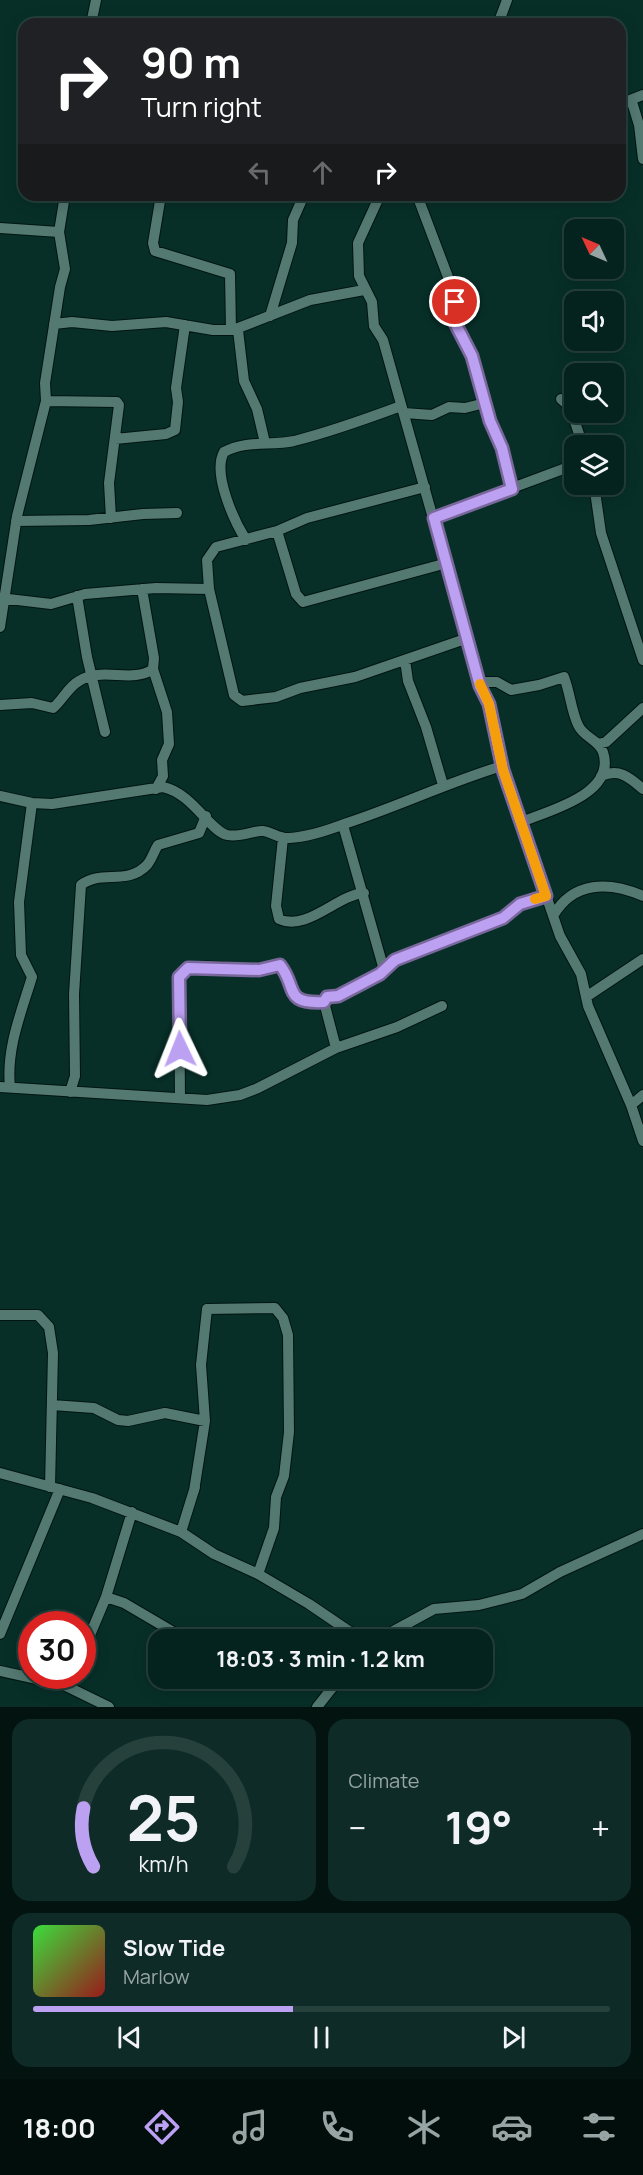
<!DOCTYPE html>
<meta charset="utf-8">
<style>
body{margin:0;font-family:Manrope,sans-serif;background:#0e2b27;color:#f1f3f6;height:100vh;display:flex;flex-direction:column;font-size:22px;white-space:nowrap}
*{box-sizing:border-box;margin:0}
p{font-size:20px;color:#97a4a4}
.icon{flex:none;width:33px;height:33px;fill:none;stroke:currentColor;stroke-width:2;stroke-linecap:round;stroke-linejoin:round}
.map{position:relative;height:1707px;overflow:hidden}
.sheet{display:flex;flex-direction:column;gap:12px;padding:12px;background:#031310;flex:1}
.sheet>*{flex:none}
.hud{position:absolute;left:18px;top:18px;width:608px;height:183px;border-radius:18px;box-shadow:0 3px 15px #0003,0 0 0 2px #26403c;background:#202124;color:#fff;overflow:hidden}
.needle{width:39px;rotate:314deg}
.buttons{position:absolute;left:564px;top:219px;display:grid;gap:12px}
.buttons a{display:grid;place-items:center;width:60px;height:60px;border-radius:12px;background:#05231e;box-shadow:0 3px 15px #0003,0 0 0 2px #26403c;font-size:30px}
.speed{position:absolute;left:18px;top:1611px;display:flex;gap:12px;font-size:30px;font-weight:700;text-align:center}
.speed>*{display:grid;place-content:center;width:78px;height:78px;border-radius:50%;background:#05231e;box-shadow:0 3px 15px #0003,0 0 0 2px #26403c;line-height:1}
.speed .limit{border:9px solid #d22;background:#fff;color:#111}
.pin{position:absolute;display:grid;place-items:center;width:51px;height:51px;color:#fff;margin:-26px;border:3px solid #fff;border-radius:50%;box-shadow:0 2px 6px #0007}
.me{position:absolute;width:66px;margin:-33px;rotate:358deg;stroke-linejoin:round;filter:drop-shadow(0 0 4px #0008)}
.turn{display:flex;align-items:center;gap:21px;height:126px;padding:0 24px;font-size:27px}
.turn .icon{width:78px;height:78px;stroke-width:2.5}
.turn b{display:block;font-size:42px;line-height:51px}
.lanes{display:flex;align-items:center;height:57px;padding:0 24px;background:#0003;justify-content:center;gap:30px;direction:ltr}
.lanes .off{opacity:.35}
.big{font-size:45px;font-weight:700;line-height:1.1}
.sheet .tile{flex:1;display:flex;flex-direction:column;justify-content:center;gap:9px;min-width:0;padding:0 21px;border-radius:18px;background:#0e2b27}
.sheet .dial{align-items:center;gap:0}
.dial svg{height:156px;overflow:visible;fill:none;stroke:#26403c;stroke-width:7;stroke-linecap:round;text-anchor:middle}
.dial text{fill:#f1f3f6;stroke:none}
.song{display:flex;align-items:center;gap:18px}
.cover{width:72px;height:72px;border-radius:9px;background:linear-gradient(135deg,hsl(120 70% 55%),hsl(0 70% 35%))}
.played{height:6px;border-radius:3px;background:linear-gradient(90deg,#bca0f2 45%,#26403c 45%)}
.keys{display:flex;justify-content:space-around;direction:ltr}
.heat{display:flex;justify-content:space-between;align-items:center;font-size:33px;direction:ltr}
.sheet .tiles{flex:1;display:grid;gap:12px;grid-template-columns:1fr 1fr}
.tile:last-child{grid-column:span 2}
.trip{position:absolute;left:148px;top:1629px;width:345px;height:60px;border-radius:18px;background:#05231e;box-shadow:0 3px 15px #0003,0 0 0 2px #26403c;font-weight:700;line-height:60px;text-align:center}
.dock{display:flex;height:96px;justify-content:space-around;align-items:center;background:#020e0c;color:#97a4a4}
.dock .icon{width:42px;height:42px}
.dock .active{color:#bca0f2}
.dock b{font-size:27px;color:#f1f3f6}
.map>svg:first-child{display:block}
</style>
<div class="map">
<svg width="643" height="1707" viewBox="0 0 643 1707">
<rect width="100%" height="100%" fill="#072f28"/>
<g fill="none" stroke-linecap="round" stroke-linejoin="round">
<g stroke="#001511" stroke-width="12">
<path id="minor" d="M91,24L96,0
M498,24L507,0
M632,102L639,125L643,159
M620,104L643,95
M161,195L153,243L155,251L230,274L231,330
M380,195L358,243L359,276L372,302L374,326L383,340L480,686L489,704L503,770L560,936L581,974L588,1006L631,1105L643,1141
M417,195L448,277L455,302L453,319L473,356L490,421L502,448L512,489
M0,228L59,232
M270,316L292,243L293,220L304,195
M54,324L72,322L112,326L166,322L213,330H233L310,300L364,290
M238,330L244,381L257,409L265,443
M561,399L570,407L583,446
M46,401L117,402L119,405L109,483L111,518
M404,413L432,415L449,407L465,408L485,403
M115,439L166,434L175,430L178,402L176,388L185,325
M594,484L601,533L643,660
M425,487L307,518L277,531L296,594L303,602L447,563
M434,517L574,465
M16,521L89,520L143,514L177,513
M277,531L216,547L207,560L209,589L234,695L242,701L276,697L300,688L355,677L468,638
M246,540C234,521 212,473 224,452C246,440 270,446 294,441C330,432 366,419 401,406
M77,596L87,657L105,732
M0,598L51,604L85,594L156,588L209,589
M0,627L17,516L46,401L45,383L60,287L65,269L59,232L65,195
M405,660L408,681L426,727L443,785
M153,669L167,712L169,744L162,760L163,776L156,789
M479,682H497L511,690L539,685L564,677C570,692 571,710 578,725C584,738 598,739 603,752C617,794 548,811 521,822
M0,705L32,703L53,708C62,701 68,687 79,681C102,666 132,684 153,669L154,658L142,589
M598,744L606,742L643,708
M601,776C619,768 629,777 643,789
M0,796L32,803L52,804L163,787C192,793 210,831 227,835C241,838 254,830 263,831C272,832 280,839 289,838C309,837 329,830 347,823C399,806 449,782 502,766
M343,825L384,970
M283,838L276,906L279,919C307,932 337,895 364,893
M553,916C573,881 609,881 643,896
M586,997L643,959
M336,1048L397,1027L442,1006
M0,1087L207,1100L240,1095L258,1088L336,1048L324,1002L327,997L338,995L380,974L395,960L503,918L526,901L546,896
M10,1087C6,1049 21,1013 32,977L21,955L19,902L32,803
M70,1092L75,1076L74,994L81,885C101,869 127,886 147,865C152,859 154,851 158,845L199,833L206,816
M180,1098L179,977C192,957 239,972 260,970C267,970 272,967 278,965C300,980 275,1005 324,1002
M631,1105L643,1095
M0,1315H38L49,1327L53,1353L50,1487
M52,1405L94,1408L118,1420L128,1421L165,1413L205,1421L204,1427
M0,1473L92,1498L181,1532L214,1554L258,1574L309,1604L362,1640
M194,1491L205,1421L201,1365L207,1309L275,1308L283,1318L288,1335L289,1432L284,1476L276,1497L274,1528L258,1574
M181,1532L195,1487
M106,1597L124,1603L187,1640
M0,1634L60,1489
M377,1640L434,1609L479,1605L522,1594L560,1572L643,1534
M82,1654L106,1597L132,1512
M0,1671L64,1685L109,1707
M317,1707L340,1678"/>
</g>
<use href="#minor" stroke="#537971" stroke-width="10"/>
</g>
<g fill="none" stroke-linecap="round" stroke-linejoin="round">
<g stroke="#7a689d" stroke-width="15">
<path id="route" d="M180,1049L179,977L188,968L259,970L280,965C298,988 283,1004 324,1002L327,997L338,996L380,974L395,960L503,918L520,904L546,896L503,770L489,704L480,686L434,518L512,489L502,448L490,421L472,356L453,319L455,302"/>
</g>
<use href="#route" stroke="#bca0f2" stroke-width="10"/>
<path stroke="#f59e0b" stroke-width="10" d="M480,684L489,704L503,770L546,896L535,899"/>
</g>
</svg>
<div class="buttons">
<a><svg class="needle" viewBox="-14 -14 28 28"><path d="M0-13l5 13h-10z" fill="#e53935"/><path d="M0 13l5-13h-10z" fill="#97a4a4"/></svg></a>
<a><svg class="icon" aria-label="sound" viewBox="0 0 24 24"><path d="M4 9h4l5-4v14l-5-4H4zM17 9q2 3 0 6"/></svg></a>
<a><svg class="icon" aria-label="search" viewBox="0 0 24 24"><circle cx="10" cy="10" r="6"/><path d="M15 15l6 6"/></svg></a>
<a><svg class="icon" aria-label="layers" viewBox="0 0 24 24"><path d="M12 4l9 5-9 5-9-5zM3 14l9 5 9-5"/></svg></a>
</div>
<div class="speed"><div class="limit">30</div></div>
<div class="pin" style="left:455px;top:302px;background:#d93025"><svg class="icon" aria-label="arrive" viewBox="0 0 24 24"><path d="M6 21V4h12l-3 4 3 4H6"/></svg></div>
<svg class="me" style="left:180px;top:1049px" viewBox="-20 -20 40 40"><path d="M0-17L14 15 0 8-14 15z" fill="#bca0f2" stroke="#fff" stroke-width="4"/></svg>
<div class="trip">18:03 · 3 min · 1.2 km</div>
<div class="hud">
<div class="turn"><svg class="icon" aria-label="right" viewBox="0 0 24 24"><path d="M7 20v-9h11M14 6l5 5-5 5"/></svg><div><b>90 m</b>Turn right</div></div>
<div class="lanes"><svg class="icon off" aria-label="left" viewBox="0 0 24 24"><path d="M17 20v-9H6M10 6l-5 5 5 5"/></svg><svg class="icon off" aria-label="ahead" viewBox="0 0 24 24"><path d="M12 20V5M6 11l6-6 6 6"/></svg><svg class="icon" aria-label="right" viewBox="0 0 24 24"><path d="M7 20v-9h11M14 6l5 5-5 5"/></svg></div>
</div>
</div>
<section class="sheet">
<div class="tiles">
<div class="tile dial"><svg viewBox="0 0 100 80">
<path d="M14 69A42 42 0 1 1 86 69"/>
<path d="M14 69A42 42 0 0 1 9 39" stroke="#bca0f2"/>
<text x="50" y="56" font-size="32" font-weight="700">25</text>
<text x="50" y="72" font-size="11">km/h</text>
</svg></div>
<div class="tile"><p>Climate</p>
<div class="heat"><a>−</a><b class="big">19°</b><a>+</a></div>
</div>
<div class="tile">
<div class="song"><i class="cover"></i><div><b>Slow Tide</b><p>Marlow</p></div></div>
<div class="played"></div>
<div class="keys"><svg class="icon" aria-label="previous" viewBox="0 0 24 24"><path d="M18 5L8 12l10 7zM5 5v14"/></svg><svg class="icon" aria-label="pause" viewBox="0 0 24 24"><path d="M8 5v14M16 5v14"/></svg><svg class="icon" aria-label="next" viewBox="0 0 24 24"><path d="M6 5l10 7-10 7zM19 5v14"/></svg></div>
</div>
</div>
</section>
<nav class="dock">
<b>18:00</b>
<svg class="icon active" aria-label="directions" viewBox="0 0 24 24"><path d="M12 3l9 9-9 9-9-9zM9 14v-3h6M13 9l2 2-2 2"/></svg>
<svg class="icon" aria-label="music" viewBox="0 0 24 24"><path d="M9 18V5l10-2v13"/><circle cx="6" cy="18" r="3"/><circle cx="16" cy="16" r="3"/></svg>
<svg class="icon" aria-label="phone" viewBox="0 0 24 24"><path d="M5 4h4l2 5-3 2q2 4 5 5l2-3 5 2v4C11 20 4 13 5 4z"/></svg>
<svg class="icon" aria-label="climate" viewBox="0 0 24 24"><path d="M12 3v18M4 7l16 10M4 17L20 7"/></svg>
<svg class="icon" aria-label="car" viewBox="0 0 24 24"><path d="M5 17H2v-5l4-1 3-4h7l3 4 3 1v5h-3M9 17h6M6 11h13"/><circle cx="7" cy="17" r="2"/><circle cx="17" cy="17" r="2"/></svg>
<svg class="icon" aria-label="filters" viewBox="0 0 24 24"><path d="M4 7h16M4 17h16"/><circle cx="9" cy="7" r="2"/><circle cx="15" cy="17" r="2"/></svg>
</nav>
